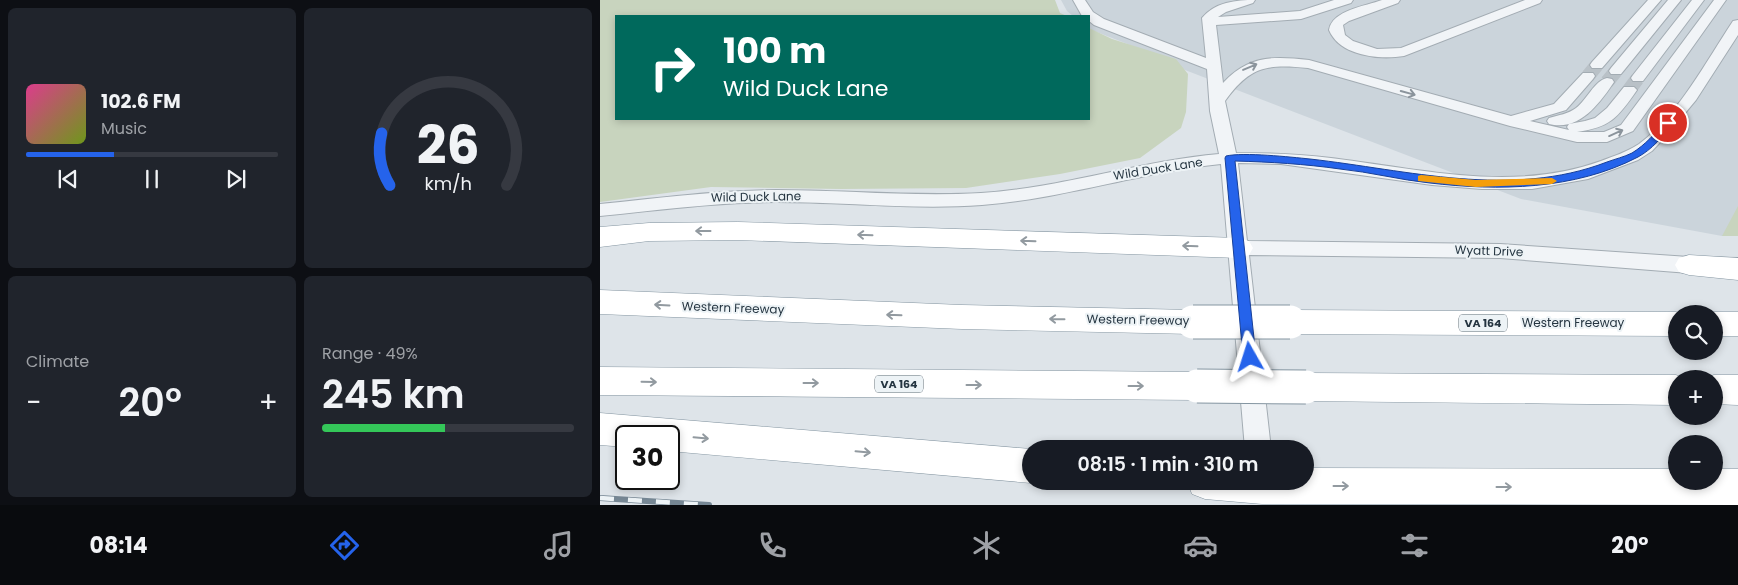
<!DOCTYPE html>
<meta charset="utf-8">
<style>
body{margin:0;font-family:Poppins,sans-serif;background:#20242c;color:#f1f3f6;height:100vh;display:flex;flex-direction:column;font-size:19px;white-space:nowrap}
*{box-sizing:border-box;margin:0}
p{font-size:16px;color:#9ea1a6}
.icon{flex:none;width:28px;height:28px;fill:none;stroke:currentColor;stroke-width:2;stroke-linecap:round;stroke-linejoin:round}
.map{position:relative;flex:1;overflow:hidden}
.drawer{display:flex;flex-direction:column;gap:8px;padding:8px;background:#0d0f14;width:600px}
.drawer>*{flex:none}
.hud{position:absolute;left:15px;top:15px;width:475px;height:105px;border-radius:0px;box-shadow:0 2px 8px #0003;background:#00695c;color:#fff;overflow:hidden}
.buttons{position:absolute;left:1068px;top:305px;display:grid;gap:10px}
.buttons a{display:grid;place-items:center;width:55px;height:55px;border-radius:50%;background:#171b24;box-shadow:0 2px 8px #0003;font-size:25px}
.speed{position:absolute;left:15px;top:425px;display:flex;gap:10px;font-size:25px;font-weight:700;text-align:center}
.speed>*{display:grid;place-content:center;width:65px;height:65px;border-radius:50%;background:#171b24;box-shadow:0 2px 8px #0003;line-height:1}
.speed .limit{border:2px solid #111;border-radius:8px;background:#fff;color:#111}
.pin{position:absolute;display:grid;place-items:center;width:42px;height:42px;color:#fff;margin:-21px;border:2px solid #fff;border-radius:50%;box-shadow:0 1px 5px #0007}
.me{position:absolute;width:55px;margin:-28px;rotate:354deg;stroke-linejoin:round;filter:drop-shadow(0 0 4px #0008)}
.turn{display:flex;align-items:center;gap:18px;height:105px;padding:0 25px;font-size:22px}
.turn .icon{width:65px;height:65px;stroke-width:2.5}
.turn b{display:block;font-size:35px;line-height:42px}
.big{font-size:38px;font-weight:600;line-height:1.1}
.drawer .widget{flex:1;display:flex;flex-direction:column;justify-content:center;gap:8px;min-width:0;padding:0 18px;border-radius:8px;background:#20242c}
.drawer .dial{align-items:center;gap:0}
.dial svg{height:130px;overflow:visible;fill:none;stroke:#363941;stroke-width:7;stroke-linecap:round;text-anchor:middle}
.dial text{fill:#f1f3f6;stroke:none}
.song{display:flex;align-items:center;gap:15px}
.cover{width:60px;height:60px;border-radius:8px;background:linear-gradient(135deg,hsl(330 70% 55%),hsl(80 70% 35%))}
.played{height:5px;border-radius:2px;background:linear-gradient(90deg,#2563eb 35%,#363941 35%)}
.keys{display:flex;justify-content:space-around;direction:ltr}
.heat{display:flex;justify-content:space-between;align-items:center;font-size:28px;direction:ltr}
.charge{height:8px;border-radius:4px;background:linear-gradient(90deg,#34c759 49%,#363941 0)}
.drawer .tiles{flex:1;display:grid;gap:8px;grid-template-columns:repeat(2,1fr)}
.trip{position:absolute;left:422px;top:440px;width:292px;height:50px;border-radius:25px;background:#171b24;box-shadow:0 2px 8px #0003;font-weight:600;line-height:50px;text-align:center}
.dock{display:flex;height:80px;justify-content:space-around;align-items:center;background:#090b0e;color:#9ea1a6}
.dock .icon{width:35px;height:35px}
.dock .on{color:#2563eb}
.dock b{font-size:22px;color:#f1f3f6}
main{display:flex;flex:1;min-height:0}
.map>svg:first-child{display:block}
</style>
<main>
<section class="drawer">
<div class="tiles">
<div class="widget">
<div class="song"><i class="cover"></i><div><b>102.6 FM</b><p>Music</p></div></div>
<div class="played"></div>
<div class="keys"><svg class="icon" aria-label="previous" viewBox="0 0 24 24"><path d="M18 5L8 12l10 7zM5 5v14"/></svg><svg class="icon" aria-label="pause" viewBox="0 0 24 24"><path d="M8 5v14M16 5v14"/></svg><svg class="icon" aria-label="next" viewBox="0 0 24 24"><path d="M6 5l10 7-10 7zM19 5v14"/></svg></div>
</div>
<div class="widget dial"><svg viewBox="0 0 100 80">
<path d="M14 69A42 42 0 1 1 86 69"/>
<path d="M14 69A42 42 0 0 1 9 37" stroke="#2563eb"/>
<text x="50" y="56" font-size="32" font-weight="700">26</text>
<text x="50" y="72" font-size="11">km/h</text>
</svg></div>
<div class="widget"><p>Climate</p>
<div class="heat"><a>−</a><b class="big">20°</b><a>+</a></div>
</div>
<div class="widget"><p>Range · 49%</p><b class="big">245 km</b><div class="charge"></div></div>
</div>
</section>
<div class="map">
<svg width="1138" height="505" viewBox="0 0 1138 505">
<rect width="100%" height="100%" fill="#dee4e9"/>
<path fill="#cbd4db" d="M461,0H1138V236H1122L921,199L585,70L566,59L489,29V16H473L467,11Z"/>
<path fill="#c8d4be" d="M0,0H455L460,13L467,16H16V119H489V28L512,39L576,59L588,74L586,112L581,128L540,158L460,174L366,188L241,189L111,187L0,202Z
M1138,206V236H1122Z"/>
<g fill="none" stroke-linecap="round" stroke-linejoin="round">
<path stroke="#b9c1c7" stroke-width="14" stroke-dasharray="14 7" stroke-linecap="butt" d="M988,76L997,65
M1007,82L1016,71
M1029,90L1038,78"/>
<g stroke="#a3acb3" stroke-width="2">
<path id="minor" d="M473,0H485L493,12L504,19L606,58L602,18C615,2 636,0 655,0L653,3L626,12L618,17L700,11L734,0H753L751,3L701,19L616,25L623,83C649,55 673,56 709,60L911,116L954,104L983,73H993L995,76L993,79L966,110L930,121L969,130L967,127L969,124L985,121L995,118L1007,108L1024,87H1034L1037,90C1017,119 1010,127 977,132H1004L1021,125L1114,0H1126L1033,131L1007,142H977L910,126L708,68C667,64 650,66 625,101L636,153C668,153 699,154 731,158C821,169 913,193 1001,161C1014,156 1027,152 1039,144C1077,117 1107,60 1133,21L1138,20V35L1096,100L1066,136L1052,151L1038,160L988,179L932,189H882L832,185L681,164L638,163L647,241L900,244L1089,257L1138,258V274L1089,273L900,258L649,255L671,449H645L621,164C540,172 463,199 382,205C314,210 246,202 177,202C118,202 59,210 0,216V204C59,198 118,190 177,190C245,190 313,197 381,193C462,188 539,161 619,154L610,111L607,69L494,25L489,21V16H482Z
M782,0H800L798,3L749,21L743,25L745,35L753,41L777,49L801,48L925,0H942L940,3L804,56C779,60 740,56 729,30C732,10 766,6 782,0Z
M1048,0H1061L1002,68H992L990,65L992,62Z
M1068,0H1081L1021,74H1011L1009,71L1011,68Z
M1092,0H1104L1043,81H1033L1031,78L1033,75Z
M1007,78L1012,79L1014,82C1000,103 979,132 949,124L947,121L949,118C959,115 968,114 976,108C987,100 994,81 1007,78Z"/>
</g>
<g stroke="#8495a1" stroke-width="1">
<path id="highway" d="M138,222L639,238L649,241L653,248L649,255L639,258L138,240L49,241L0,247V227L49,223Z
M1089,255L1138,258V280L1089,275L1079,272L1075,265L1079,258Z
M0,290L362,305L593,310L604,313L608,322L604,331L593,334L362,329L0,314Z
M690,310L1076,312L1082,314H1076V336L690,334L679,331L675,322L679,313Z
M1114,312H1138V336H1114V314H1108Z
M0,367L597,372L609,376L613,386L609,396L597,400L0,395Z
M706,373L1076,375L1085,379H1076V405L706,401L694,397L689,387L694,377Z
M1114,375H1138V405L1114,404V379H1105Z
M0,413L431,449V481H437L431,483L69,451V436H26V447L0,445Z
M706,468L1076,469V481H1114V469H1138V505L662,504L605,499L592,494L587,481H706Z"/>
</g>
<use href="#minor" fill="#f1f4f7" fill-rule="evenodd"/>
<use href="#highway" fill="#fff" fill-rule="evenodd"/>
<g stroke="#768794" stroke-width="6">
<path id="rail" d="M0,498L109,505"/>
</g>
<use href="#rail" stroke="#edf3f6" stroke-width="4.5" stroke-dasharray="14" stroke-linecap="butt"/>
<g stroke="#8495a1" stroke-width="35" stroke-linecap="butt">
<path id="highway-bridge" d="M593,322H690
M597,386L706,387"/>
</g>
<use href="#highway-bridge" stroke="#fff" stroke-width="33"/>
</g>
<defs><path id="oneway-shaft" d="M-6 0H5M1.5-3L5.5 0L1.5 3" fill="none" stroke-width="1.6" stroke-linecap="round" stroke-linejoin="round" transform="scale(1.25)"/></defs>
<g stroke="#8b949c">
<use href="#oneway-shaft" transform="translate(650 67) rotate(-23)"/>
<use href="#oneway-shaft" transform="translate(808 93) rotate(15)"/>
<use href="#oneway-shaft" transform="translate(1016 133) rotate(-24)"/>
</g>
<g stroke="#929aa0">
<use href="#oneway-shaft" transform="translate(103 231) rotate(180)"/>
<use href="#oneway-shaft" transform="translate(265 235) rotate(-178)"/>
<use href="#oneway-shaft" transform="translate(428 241) rotate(-178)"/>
<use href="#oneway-shaft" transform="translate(590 246) rotate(-178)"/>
<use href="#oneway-shaft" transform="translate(62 305) rotate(-177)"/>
<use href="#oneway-shaft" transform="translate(294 315) rotate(-178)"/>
<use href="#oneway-shaft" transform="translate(457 319) rotate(-179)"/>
<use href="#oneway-shaft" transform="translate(49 382) rotate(1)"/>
<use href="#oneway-shaft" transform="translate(211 383)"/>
<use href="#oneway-shaft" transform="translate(374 385)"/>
<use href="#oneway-shaft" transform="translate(536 386)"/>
<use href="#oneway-shaft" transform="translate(101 438) rotate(5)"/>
<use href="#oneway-shaft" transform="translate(263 452) rotate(5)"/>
<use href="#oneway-shaft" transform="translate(741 486)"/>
<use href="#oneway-shaft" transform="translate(904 487)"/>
</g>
<path fill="#2563eb" stroke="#184099" d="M1065,121H1071L1073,123C1064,136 1051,150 1038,157C975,190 898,191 830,183C800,180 770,172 740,169C705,164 670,162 635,161L656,357L654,361L650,363L645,361L643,357L625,158L626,156C644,152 690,157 710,159C808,170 911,199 1007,162C1015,159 1024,157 1032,153C1045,145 1056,133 1065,121Z"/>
<path fill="#f59e0b" d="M821,175L876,180L952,178L957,181L952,184L876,187L818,181V176Z"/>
<g text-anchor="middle" stroke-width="4" stroke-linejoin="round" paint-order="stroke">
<g fill="#edf3f6" stroke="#616e77" stroke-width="1">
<rect x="859" y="314.5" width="48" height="17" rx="4"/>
<rect x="275" y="375.5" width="48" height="17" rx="4"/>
</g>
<g font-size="11" font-weight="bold" fill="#253541">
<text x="883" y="327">VA 164</text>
<text x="299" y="388">VA 164</text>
</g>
<g font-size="12" fill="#253541" stroke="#edf3f6">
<text transform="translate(558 169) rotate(-9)" y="4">Wild Duck Lane</text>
<text transform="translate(156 197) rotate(-1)" y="4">Wild Duck Lane</text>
<text transform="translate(889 251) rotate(2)" y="4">Wyatt Drive</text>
<text transform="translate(133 308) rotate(2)" y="4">Western Freeway</text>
<text transform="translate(538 320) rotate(1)" y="4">Western Freeway</text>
<text x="973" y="327">Western Freeway</text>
</g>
</g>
</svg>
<div class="buttons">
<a><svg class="icon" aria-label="search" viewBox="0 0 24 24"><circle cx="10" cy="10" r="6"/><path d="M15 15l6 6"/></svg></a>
<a>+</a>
<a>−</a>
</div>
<div class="speed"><div class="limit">30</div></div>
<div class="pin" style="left:1068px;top:123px;background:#d93025"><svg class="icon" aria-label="arrive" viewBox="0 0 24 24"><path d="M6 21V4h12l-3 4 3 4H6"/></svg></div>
<svg class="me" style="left:650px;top:357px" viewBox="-20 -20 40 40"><path d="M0-17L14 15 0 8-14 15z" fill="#2563eb" stroke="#fff" stroke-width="4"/></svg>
<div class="trip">08:15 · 1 min · 310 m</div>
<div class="hud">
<div class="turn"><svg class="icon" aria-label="right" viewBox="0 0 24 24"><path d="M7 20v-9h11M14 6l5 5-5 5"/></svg><div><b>100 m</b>Wild Duck Lane</div></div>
</div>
</div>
</main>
<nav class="dock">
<b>08:14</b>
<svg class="icon on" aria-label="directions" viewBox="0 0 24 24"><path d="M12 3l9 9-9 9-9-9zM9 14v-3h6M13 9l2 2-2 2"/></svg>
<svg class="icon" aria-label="music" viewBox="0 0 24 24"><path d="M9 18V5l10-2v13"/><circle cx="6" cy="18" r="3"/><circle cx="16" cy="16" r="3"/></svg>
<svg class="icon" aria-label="phone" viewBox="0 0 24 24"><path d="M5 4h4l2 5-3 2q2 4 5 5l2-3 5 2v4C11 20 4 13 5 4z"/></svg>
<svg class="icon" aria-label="climate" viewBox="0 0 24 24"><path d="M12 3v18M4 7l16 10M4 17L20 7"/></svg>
<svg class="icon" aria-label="car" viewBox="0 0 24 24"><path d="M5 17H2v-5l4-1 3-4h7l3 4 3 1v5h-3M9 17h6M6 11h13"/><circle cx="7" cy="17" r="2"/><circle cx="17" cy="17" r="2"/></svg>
<svg class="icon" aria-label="filters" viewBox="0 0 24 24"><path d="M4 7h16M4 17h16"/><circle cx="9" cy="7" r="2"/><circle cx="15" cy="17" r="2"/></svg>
<b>20°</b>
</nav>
